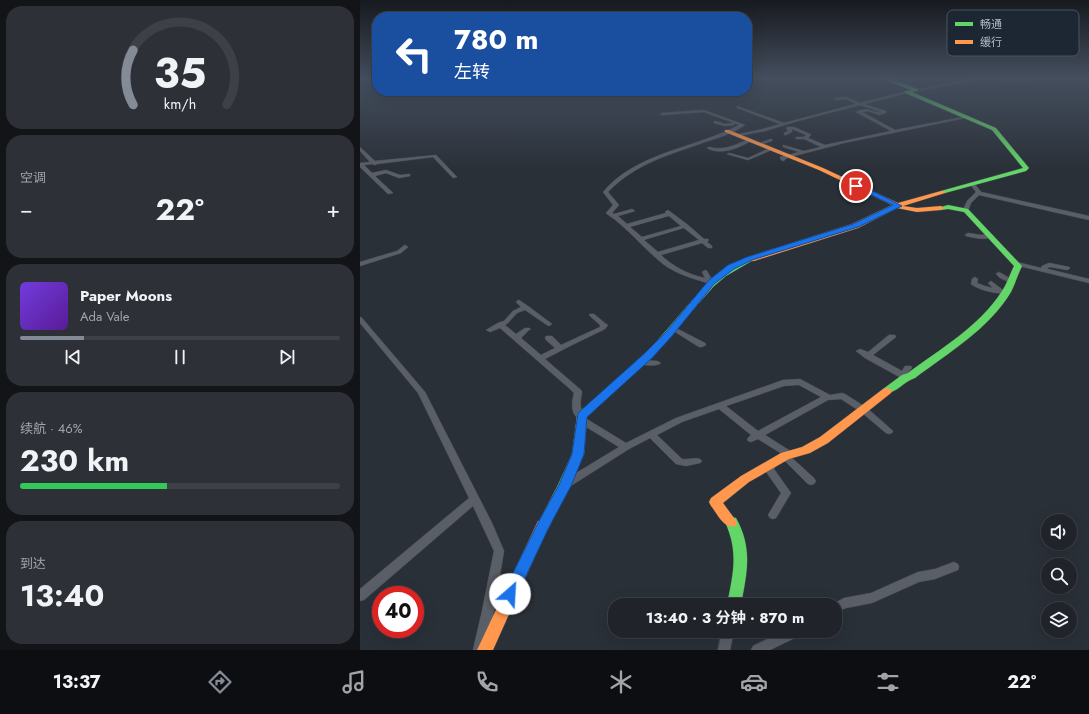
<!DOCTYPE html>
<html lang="zh">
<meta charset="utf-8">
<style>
body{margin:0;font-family:Jost,"Noto Sans SC",sans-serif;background:#2d3036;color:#f1f3f6;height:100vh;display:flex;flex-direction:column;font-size:15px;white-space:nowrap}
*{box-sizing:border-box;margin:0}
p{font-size:13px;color:#a2a4a8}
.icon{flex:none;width:22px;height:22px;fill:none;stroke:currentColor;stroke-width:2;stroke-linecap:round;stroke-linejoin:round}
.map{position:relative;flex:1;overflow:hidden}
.drawer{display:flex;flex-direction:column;gap:6px;padding:6px;background:#121417;width:360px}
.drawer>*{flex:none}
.guide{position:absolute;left:12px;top:12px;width:380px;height:84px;border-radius:16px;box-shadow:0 4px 16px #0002,0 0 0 1px #3d4147;background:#1a4fa0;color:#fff;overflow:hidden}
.tools{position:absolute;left:681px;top:514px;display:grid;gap:8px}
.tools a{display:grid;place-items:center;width:36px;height:36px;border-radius:50%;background:#20242a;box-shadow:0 4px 16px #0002,0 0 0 1px #3d4147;font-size:20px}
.speed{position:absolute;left:12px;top:586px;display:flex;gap:8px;font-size:20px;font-weight:700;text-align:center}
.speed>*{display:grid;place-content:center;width:52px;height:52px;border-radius:50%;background:#20242a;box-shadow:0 4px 16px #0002,0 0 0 1px #3d4147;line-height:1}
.speed .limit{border:6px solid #d22;background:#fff;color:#111}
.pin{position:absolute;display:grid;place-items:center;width:34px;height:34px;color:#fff;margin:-17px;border:2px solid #fff;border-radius:50%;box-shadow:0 1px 4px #0007}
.me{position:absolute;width:44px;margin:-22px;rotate:26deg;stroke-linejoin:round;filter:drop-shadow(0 0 3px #0008)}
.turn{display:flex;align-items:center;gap:14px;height:84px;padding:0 16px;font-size:18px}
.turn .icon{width:52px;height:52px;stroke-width:2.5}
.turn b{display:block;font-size:28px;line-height:34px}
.big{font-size:30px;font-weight:700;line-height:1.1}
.drawer .card{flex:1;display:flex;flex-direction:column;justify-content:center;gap:6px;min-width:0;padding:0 14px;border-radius:16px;background:#2d3036}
.drawer .dial{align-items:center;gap:0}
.dial svg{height:104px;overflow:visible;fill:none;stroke:#3d4147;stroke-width:7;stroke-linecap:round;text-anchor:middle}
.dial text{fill:#f1f3f6;stroke:none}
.song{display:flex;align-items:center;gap:12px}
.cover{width:48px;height:48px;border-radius:6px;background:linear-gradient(135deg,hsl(260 70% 55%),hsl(270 70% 35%))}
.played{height:4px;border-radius:2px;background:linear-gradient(90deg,#848b96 20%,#3d4147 20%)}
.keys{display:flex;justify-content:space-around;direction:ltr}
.heat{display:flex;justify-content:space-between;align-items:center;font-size:22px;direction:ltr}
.charge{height:6px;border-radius:3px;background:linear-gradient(90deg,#34c759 46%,#3d4147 0)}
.trip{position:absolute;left:248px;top:598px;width:234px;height:40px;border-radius:16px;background:#20242a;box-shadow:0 4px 16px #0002,0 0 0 1px #3d4147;font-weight:700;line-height:40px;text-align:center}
.dock{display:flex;height:64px;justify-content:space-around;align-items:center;background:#0d0e11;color:#a2a4a8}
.dock .icon{width:28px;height:28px}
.dock .current{color:#848b96}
.dock b{font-size:18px;color:#f1f3f6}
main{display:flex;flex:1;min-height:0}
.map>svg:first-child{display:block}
</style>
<main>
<section class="drawer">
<div class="card dial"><svg viewBox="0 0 100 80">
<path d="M14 69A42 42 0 1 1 86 69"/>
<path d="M14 69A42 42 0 0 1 14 27" stroke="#848b96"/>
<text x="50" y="56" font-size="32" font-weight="700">35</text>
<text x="50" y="72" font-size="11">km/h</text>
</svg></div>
<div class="card"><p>空调</p>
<div class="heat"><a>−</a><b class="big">22°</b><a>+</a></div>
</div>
<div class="card">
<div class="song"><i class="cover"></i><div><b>Paper Moons</b><p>Ada Vale</p></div></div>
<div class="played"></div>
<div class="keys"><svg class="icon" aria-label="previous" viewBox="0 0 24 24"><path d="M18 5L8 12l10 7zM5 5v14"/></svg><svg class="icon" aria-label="pause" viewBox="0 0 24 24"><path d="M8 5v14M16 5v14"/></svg><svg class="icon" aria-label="next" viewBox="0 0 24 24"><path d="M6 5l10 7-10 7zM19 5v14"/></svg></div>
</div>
<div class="card"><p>续航 · 46%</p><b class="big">230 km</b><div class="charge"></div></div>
<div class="card"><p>到达</p><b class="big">13:40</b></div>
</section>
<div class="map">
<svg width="729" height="650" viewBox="0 0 729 650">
<rect width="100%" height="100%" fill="#2a3038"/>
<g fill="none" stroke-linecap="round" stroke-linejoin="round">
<g stroke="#484c53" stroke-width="1">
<path id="street" d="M618,78C629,78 639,80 650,80C676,81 703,78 729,78V79L649,82L625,79L556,91L554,90Z
M547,91L548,93L504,104L526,111V113L519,115L508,111L502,112L535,130L608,116L610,117L484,143L430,157L425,159V160L423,161L421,160L420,157L439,152L423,147V145L444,151L461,147L444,139H436V137H444L446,135L432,129V132L426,135H424V133L428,131L426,128L427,127H434L450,134L451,135L448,138L465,145L531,131L496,112C509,106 510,113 521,112L500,105L438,121L405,131L377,136L375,135L403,129L420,124L377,108V106L424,123L496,104L486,99L476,100L475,98L486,97L500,103Z
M344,110L385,125C374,133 358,138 345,142C309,155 276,163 248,192L259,205L252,213L254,214L272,209L275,211L258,216L267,224L306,213L305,212L308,210L328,225L344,239H348L349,240L347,242L352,246V248H348L342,243L301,255C312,266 329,275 345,278L342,272L345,270L347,271L351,278L356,281L352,284C336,280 316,274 303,264C283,248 268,228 247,214L246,213L253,205L243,192C271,159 315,151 354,136C363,133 371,129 379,125L374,123V125L365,126L354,123V121H355L365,124L374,123L344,112L302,115L300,114L302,113ZM309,216L321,226L282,237L270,227ZM324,228L339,240L298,252L284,240Z
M389,139L392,140C380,148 360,156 347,148L349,147C364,151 375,145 389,139Z
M411,139H412V141L399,145L397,144Z
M0,147L15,161L76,155L97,177L93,178L73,157L17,164L15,165L12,164L4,165L12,173L26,170L40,175L50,174V176L39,178L26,173L15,176L33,193L28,194L0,167V163L10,162L0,151Z
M410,148L414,149L388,160L367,154L369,153L388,158Z
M610,183H614L621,192L729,216V220L619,195L611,203L608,211H604L603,210L607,201L616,192L610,184Z
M608,233L621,235L631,234L634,236C626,241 615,238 606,236L605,235Z
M45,245L48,247L41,253L0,266V262L37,251Z
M657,262L681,268L682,266L689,263L709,267L710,268L709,269L707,270L690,267L687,268L688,269L729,279V283L655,265L654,264L655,263Z
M639,272L653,280L654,281L651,283L640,278L636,274Z
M615,277L618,279L617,283L625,286L633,288L628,283L631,281L643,290L648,291L649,292L648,293C639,295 618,290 611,284L612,279Z
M159,300L168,306L192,324L189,326L187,325L165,310L157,313L148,323L145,325L156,334L165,328H169L171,329L169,330L161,338L181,355L195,348L186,340L185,338L186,336H192L201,345L240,327V325L230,316L229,315L230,314H234L246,324L248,325L245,329L210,346L185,359L221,390L222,392C220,403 219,408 226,416L225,418L266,443L316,418L423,380L440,379L470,395L482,393L485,394L507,408L533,431L532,433L529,434L526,433L501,412L481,399L468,400L405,435L432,452L433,454L431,457L454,478L456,481L454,484L451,485L448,484L422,458L421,456L422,454L398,439L391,442L388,441L387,439L391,435L359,409L322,422L297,435L322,459C328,460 334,457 340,459L342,461L340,463L326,466L316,464L290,438L269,449L209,487L206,488L203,487L201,484L203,481L259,447L218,422L217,420L218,418C210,413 212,401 214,393L210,389L140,328L130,332L126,330L138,323L144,321L153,311L161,307L156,302ZM439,385L461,397L398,431L366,406L424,386Z
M0,317L2,318L65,392L132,523L144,551L134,611L125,650H113L122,611L134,551L113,506L4,600L0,601V589L109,498L58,393L0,323Z
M314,327L345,343L346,345L342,347H339L312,330L310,329Z
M529,335H535L536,337L513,355L542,371L545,366H551L552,368L547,374L550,377L549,379H543L505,358L496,351L500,349L508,352Z
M279,360L297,361L301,363C296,367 285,365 279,364L278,362Z
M412,461L415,462L417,464L414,469L431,493L416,518L413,519L410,518L408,515L421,493L404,469L409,462Z
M594,562L598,564L599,567L598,570L575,579L559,582L512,603L486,608L475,613V605H471L484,598L511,593L558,572L575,569Z
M362,631H374L370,650H358Z
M424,631H443L441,635L410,650H391L393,646Z"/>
</g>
<g stroke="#484c53" stroke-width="1">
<path id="fast" d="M520,78H526L558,89V91L552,92L636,128L669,168L666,171L585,193H581V191L663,168L632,130L545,93V91L551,90Z
M588,205L608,209L662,266C658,274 655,284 651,292C629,329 588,353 555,378C544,381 534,396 523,393L522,391L523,389L542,375L548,373C580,349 620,326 642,291C647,284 650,274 654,266L604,212L588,209L581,210L578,208Z
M388,257H391L395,259L366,276L354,286L292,356L227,417L224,454L210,486L188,529L183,530L178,529L177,525L198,485L212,454L217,416L218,413C244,391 271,368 295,343C326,310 345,277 388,257Z
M371,517L376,518C393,549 387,572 381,605H367C373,574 379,552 365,522L366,518Z"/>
</g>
<g stroke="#484c53" stroke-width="1">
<path id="slow" d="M365,130H369L463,168L538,203L581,191H585V193L543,206L557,208L581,206L584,208L581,210L557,212L537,208L498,228L394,261H388L387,259L388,257L492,224L532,205L459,170L365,132Z
M527,388L531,389L532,391L531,393L468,443L450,453L429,459L389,482L363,503L377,522L376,526C364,530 357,513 351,506L349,502L351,498L381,476L421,453L442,447L460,437L523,389Z
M183,520L188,521L189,525L133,650H117L178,521Z"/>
</g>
<use href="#street" fill="#5a5e66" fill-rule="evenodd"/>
<use href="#fast" fill="#63d668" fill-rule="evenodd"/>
<use href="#slow" fill="#ff974d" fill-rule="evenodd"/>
</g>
<linearGradient id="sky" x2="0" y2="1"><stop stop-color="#171a1f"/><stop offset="0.46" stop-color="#444e5e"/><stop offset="1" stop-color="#444e5e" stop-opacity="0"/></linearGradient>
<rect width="729" height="169" fill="url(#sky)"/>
<path fill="#1a73e8" stroke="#114b97" d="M494,184H499L542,206L498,227L392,260L374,269L354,284L312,336L292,358L227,417L224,454L211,486L189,527L155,599L150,601L145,599L143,594L145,589L179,521L199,485L212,454L218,413L285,353L306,332L349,280L368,265L387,257L493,224L533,205L494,187Z"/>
<rect x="587" y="10" width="132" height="46" rx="6" fill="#1d2633" stroke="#4a5360" stroke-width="1"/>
<rect x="595" y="22" width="18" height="4" fill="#63d668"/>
<rect x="595" y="40" width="18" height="4" fill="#ff974d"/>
<g font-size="11" fill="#b4bcc9">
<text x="620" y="28">畅通</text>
<text x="620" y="46">缓行</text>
</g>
</svg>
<div class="tools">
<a><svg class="icon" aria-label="sound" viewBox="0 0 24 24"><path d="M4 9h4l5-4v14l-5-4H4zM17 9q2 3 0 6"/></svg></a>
<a><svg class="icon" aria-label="search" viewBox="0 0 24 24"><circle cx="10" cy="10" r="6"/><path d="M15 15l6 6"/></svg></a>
<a><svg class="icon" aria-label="layers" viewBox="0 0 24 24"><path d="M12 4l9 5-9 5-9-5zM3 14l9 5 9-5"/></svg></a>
</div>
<div class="speed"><div class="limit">40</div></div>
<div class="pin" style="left:496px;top:186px;background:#d93025"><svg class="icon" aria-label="arrive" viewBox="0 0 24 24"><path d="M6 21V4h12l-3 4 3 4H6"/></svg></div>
<svg class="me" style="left:150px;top:594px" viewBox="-20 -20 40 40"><circle r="19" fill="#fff"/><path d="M0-13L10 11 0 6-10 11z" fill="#1a73e8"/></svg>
<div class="trip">13:40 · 3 分钟 · 870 m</div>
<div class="guide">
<div class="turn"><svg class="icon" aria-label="left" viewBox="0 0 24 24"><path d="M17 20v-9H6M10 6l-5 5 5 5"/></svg><div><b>780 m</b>左转</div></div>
</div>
</div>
</main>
<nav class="dock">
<b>13:37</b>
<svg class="icon current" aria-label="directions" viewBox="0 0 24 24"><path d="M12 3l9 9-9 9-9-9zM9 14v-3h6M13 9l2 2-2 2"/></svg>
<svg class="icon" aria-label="music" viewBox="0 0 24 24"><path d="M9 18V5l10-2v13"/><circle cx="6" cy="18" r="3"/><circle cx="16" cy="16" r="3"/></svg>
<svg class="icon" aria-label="phone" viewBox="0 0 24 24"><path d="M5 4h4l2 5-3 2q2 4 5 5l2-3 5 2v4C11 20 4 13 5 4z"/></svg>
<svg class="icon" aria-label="climate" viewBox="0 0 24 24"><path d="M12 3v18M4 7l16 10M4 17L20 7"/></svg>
<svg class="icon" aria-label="car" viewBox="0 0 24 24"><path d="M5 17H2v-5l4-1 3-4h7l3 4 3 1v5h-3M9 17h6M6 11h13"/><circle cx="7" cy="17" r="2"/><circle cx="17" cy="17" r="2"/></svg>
<svg class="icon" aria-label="filters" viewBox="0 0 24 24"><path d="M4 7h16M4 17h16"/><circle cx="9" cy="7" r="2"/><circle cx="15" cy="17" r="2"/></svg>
<b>22°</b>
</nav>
